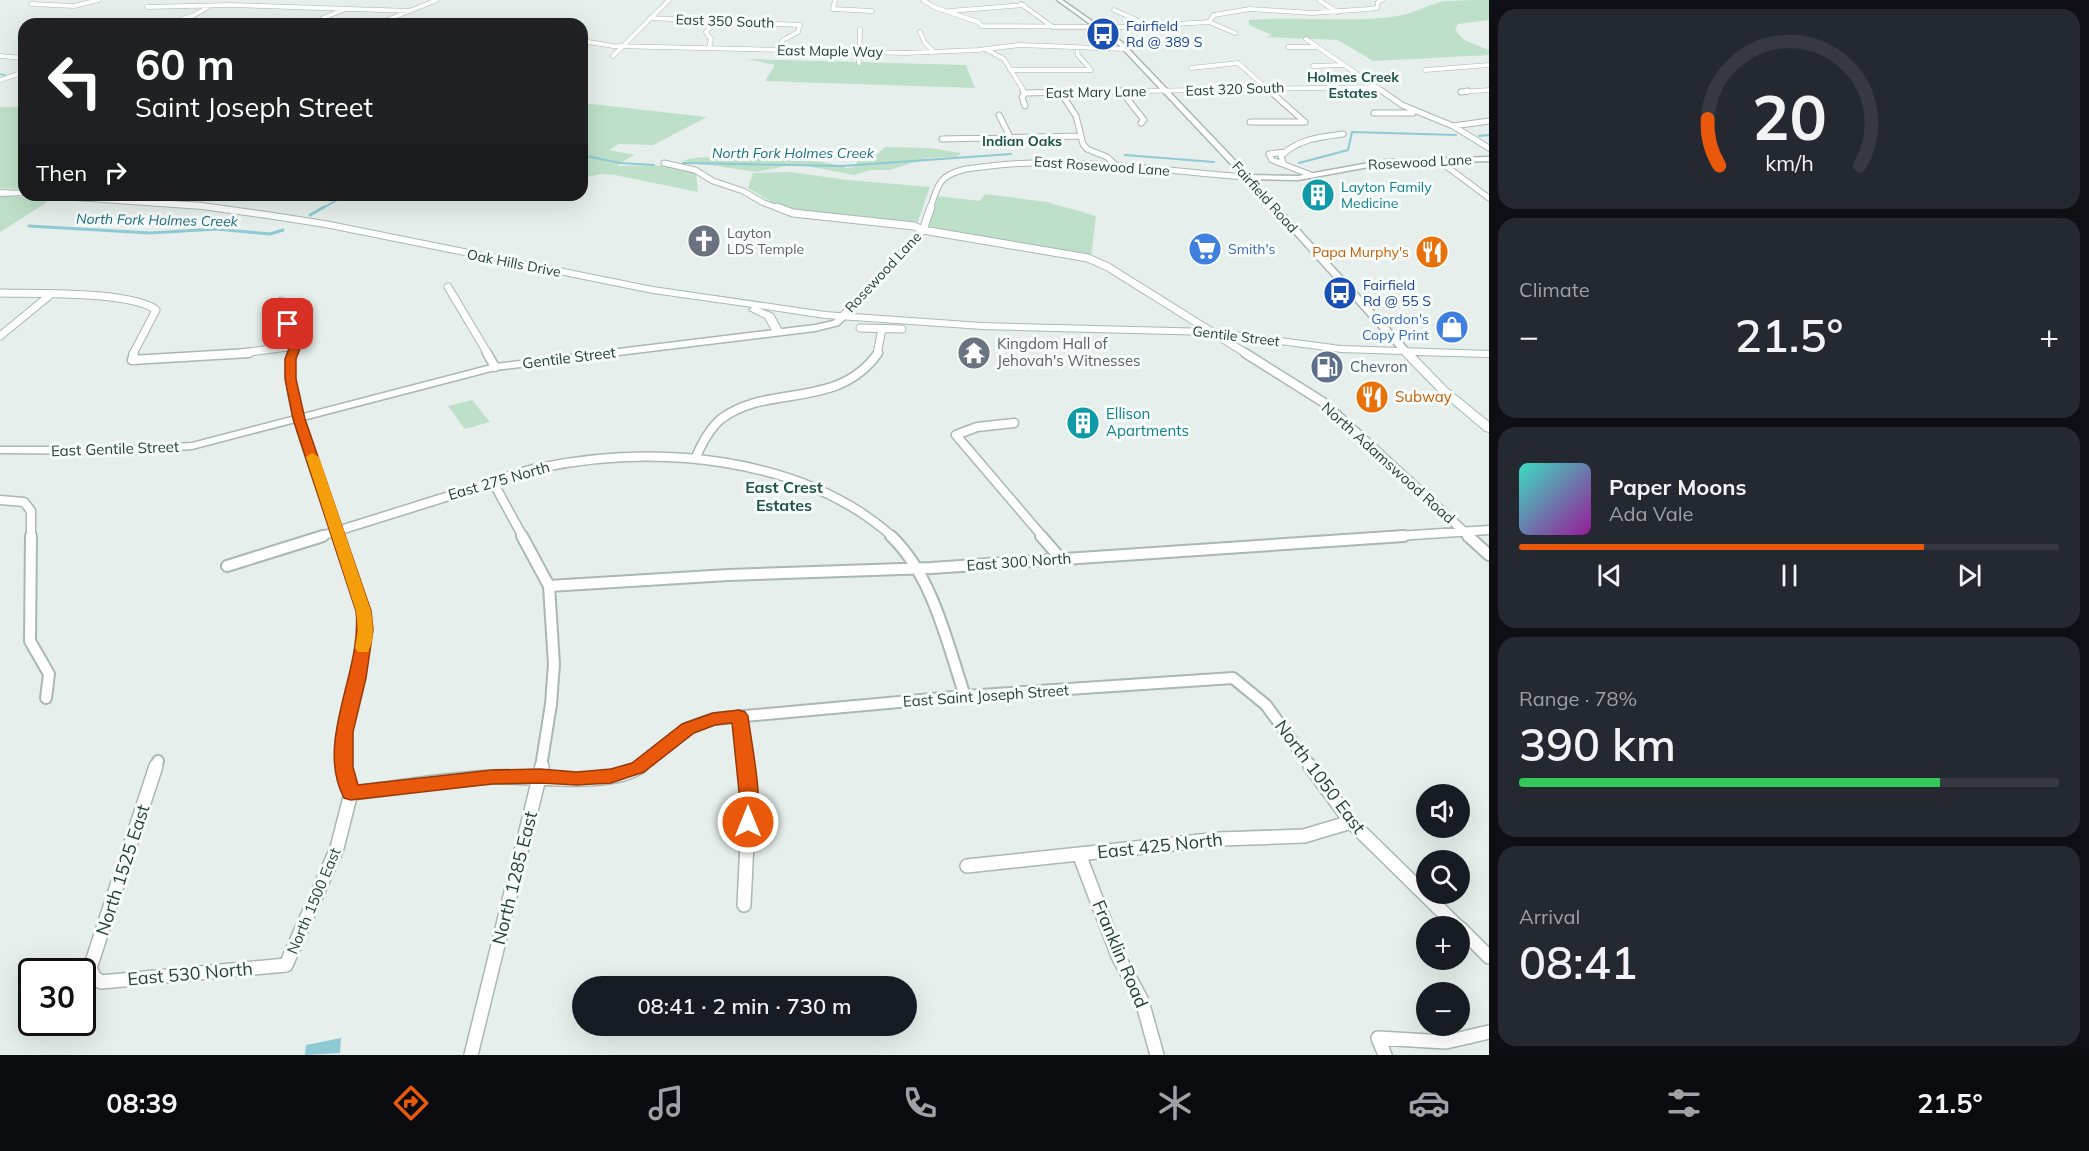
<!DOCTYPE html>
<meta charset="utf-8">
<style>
body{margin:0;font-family:Mulish,sans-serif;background:#242831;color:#f1f3f6;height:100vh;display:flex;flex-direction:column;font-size:22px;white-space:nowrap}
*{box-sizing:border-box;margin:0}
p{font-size:20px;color:#9ea1a6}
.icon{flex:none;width:33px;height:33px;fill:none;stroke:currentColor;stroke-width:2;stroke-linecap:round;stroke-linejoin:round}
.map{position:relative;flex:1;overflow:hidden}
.sheet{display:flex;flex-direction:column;gap:9px;padding:9px;background:#0d0f14;width:600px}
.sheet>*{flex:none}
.guide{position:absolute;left:18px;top:18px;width:570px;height:183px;border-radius:18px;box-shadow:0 6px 24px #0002;background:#202124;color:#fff;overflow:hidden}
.tools{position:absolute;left:1416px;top:784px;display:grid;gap:12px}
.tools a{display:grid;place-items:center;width:54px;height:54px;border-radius:50%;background:#171b24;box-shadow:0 6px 24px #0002;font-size:30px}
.speed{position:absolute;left:18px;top:958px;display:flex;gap:12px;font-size:30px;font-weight:700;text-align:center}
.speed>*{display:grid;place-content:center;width:78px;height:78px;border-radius:50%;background:#171b24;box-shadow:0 6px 24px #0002;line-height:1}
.speed .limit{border:3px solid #111;border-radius:9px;background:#fff;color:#111}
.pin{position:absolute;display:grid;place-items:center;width:51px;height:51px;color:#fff;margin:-26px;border-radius:12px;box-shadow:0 3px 9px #0006}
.me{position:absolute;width:66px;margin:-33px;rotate:0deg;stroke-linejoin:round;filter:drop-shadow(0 0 4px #0008)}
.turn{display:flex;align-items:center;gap:21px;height:126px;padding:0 18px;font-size:27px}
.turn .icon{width:78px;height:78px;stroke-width:2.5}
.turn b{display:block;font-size:42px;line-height:51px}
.then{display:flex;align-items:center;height:57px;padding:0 18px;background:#0003;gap:12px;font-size:22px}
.big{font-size:45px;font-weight:600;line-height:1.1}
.sheet .widget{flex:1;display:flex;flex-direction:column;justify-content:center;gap:9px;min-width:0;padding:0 21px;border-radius:18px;background:#242831}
.sheet .dial{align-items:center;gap:0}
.dial svg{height:156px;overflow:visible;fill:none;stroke:#363941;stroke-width:7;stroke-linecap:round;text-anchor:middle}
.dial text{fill:#f1f3f6;stroke:none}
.song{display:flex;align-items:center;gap:18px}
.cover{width:72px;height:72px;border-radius:9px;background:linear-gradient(135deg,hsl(170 70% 55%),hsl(300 70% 35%))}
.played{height:6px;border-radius:3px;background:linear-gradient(90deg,#ea580c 75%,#363941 75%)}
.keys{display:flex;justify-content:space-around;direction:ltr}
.heat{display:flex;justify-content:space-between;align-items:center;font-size:33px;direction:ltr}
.charge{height:9px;border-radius:4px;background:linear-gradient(90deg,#34c759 78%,#363941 0)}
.trip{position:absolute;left:572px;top:976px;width:345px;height:60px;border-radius:30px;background:#171b24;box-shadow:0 6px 24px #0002;font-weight:600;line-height:60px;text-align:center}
.tabs{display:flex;height:96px;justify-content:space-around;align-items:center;background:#090b0e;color:#9ea1a6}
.tabs .icon{width:42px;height:42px}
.tabs .on{color:#ea580c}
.tabs b{font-size:27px;color:#f1f3f6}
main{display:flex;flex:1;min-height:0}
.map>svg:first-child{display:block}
</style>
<main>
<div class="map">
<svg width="1489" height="1055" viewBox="0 0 1489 1055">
<rect width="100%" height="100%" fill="#e6efeb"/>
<path fill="#bfe0c8" d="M1489,0V20L1458,24L1455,30L1464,40L1489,50V55L1373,61L1338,40L1266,37L1272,35L1249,25V20C1299,16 1348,23 1398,16C1416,13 1430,3 1447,1C1460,0 1476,0 1489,0Z
M748,59L966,65L975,88L765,81L775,65Z
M582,103L707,117L653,145L619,144L609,150L635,155L620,163L618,166C646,166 670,163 696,173L698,192L615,175L602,174L582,178Z
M0,107H24V189L0,188Z
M885,147L930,148L961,153L957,157L927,158L890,170H871L854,175L796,164L756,172L683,161C694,156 708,158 720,157C769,153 800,156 848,168L854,167L858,161L871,160Z
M790,172L848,180L930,187L917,224L840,218L780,207L748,188L753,173Z
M985,194L1047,202L1096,216L1091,256L927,228L938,196L980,201Z
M0,196L46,198V203L0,232Z
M472,400L490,422L465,429L448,406Z"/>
<path fill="#8ec9d4" d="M341,1038L340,1053L305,1055L306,1045Z"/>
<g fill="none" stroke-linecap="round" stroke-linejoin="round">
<path stroke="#8ec9d4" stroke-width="1.5" d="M0,74L5,75
M21,78H24"/>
<path stroke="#8ec9d4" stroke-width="2" d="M1479,136L1489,135
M582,155L620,163L654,165
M1125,155L1214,162
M683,163L842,166L1011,154
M1299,163L1348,150L1352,132L1456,135
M321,209L346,195"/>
<path stroke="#8ec9d4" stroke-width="3" d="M310,215L324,207
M29,226L150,233L217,229L270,234L283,230"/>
<g stroke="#a8b8b2" stroke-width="5">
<path id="minor-far5" d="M835,0L833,9L872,11
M923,0L934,7L978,22L982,26L1126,27L1209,22L1214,15L1250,9L1312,13L1369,9L1377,8L1378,2L1382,0
M1319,0L1337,12
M31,4L74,6L99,0
M1021,4L1053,27
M147,7L230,5L410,11
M1114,10L1148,25
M949,11L1024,5
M323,18L345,9
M650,18L800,25L798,32L783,40L777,50
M1209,22L1235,33
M169,24L194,15L210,6
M377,24L437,0
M920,32L925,43L933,51
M1306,39L1385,93
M582,41L613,46L906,53L978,50L1019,45L1126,49
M1288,47H1317
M709,48L711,39L706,32L715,21
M1077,48L1078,55L1091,70
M987,50L1004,59L1025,93
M0,56L24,58
M613,56L669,0
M859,63L860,29
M1238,63L1272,93
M1313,66L1344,65
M1191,68L1238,63
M1010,70H1091
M1425,70L1489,65
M0,80L24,72
M1121,91L1123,93
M1461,92L1489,90
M1026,93L1376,87"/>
</g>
<g stroke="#a8b8b2" stroke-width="7">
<path id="minor-far4" d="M1023,91L1025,93
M1121,91L1144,120L1141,123
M1270,91L1305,122
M1382,91L1402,105L1453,126L1489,148
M1461,92L1468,91
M1025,93L1114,91
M1025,93L1022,97L1025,106
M1061,93L1076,116L1083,144L1087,149L1107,157L1117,166
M1374,113H1413
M999,115L1010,137
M1250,122H1305
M1453,126L1489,121
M942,139L1080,136
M1285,152L1269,154L1272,160L1311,175
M1438,160L1489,198
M664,163L695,170L713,181L743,191L764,203L781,209
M1283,163L1281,156C1298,139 1320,137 1343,134
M930,209C934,198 937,183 946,177C959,168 975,168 990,166C1072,156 1163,171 1245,177"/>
</g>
<g stroke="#a8b8b2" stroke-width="9">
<path id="minor-far3" d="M777,207L793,213L914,226L923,230L1088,258L1108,267L1247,354
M448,287L488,354
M0,293C35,294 132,291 156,310L133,354
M281,301L295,346L292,354
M842,317L923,230L931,207
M860,328L902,329
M0,336L50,295
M234,354L295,346
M877,354L882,329"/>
</g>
<g stroke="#a8b8b2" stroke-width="11">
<path id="minor-far2" d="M134,353L132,360L249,353
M292,353C279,386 326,500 338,537
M487,353L495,367
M1245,353L1323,402L1470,537
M1014,423L977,427L956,435L1043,537
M696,457C702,443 709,429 721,419C768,383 837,411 878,353
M493,482L523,537
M0,500L24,502L31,511V537
M318,537C367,522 416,506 465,491C489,483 514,473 539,468C655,444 801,455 893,537
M1382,537L1489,530"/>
</g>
<g stroke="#a8b8b2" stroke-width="14">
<path id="minor-far1" d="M31,536L30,641L49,674L46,698
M338,536L363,611L366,630L358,678L344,733V767
M522,536L549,586L554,664L551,704L541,767
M891,536C933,576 947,643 965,696
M1041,536L1062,560
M1468,536L1489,555
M227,566L323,536
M549,586L728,575L931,568L1404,536
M739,716L745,767
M156,767L158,761
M639,767L688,728L713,719L965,696L1233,678L1266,705L1311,767"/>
</g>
<g stroke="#a8b8b2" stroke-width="16">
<path id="minor" d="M156,766L90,968L94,977L101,982L286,965L337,848L351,793L344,766
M1310,766L1351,822L1458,927
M351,793C398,788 445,779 492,777C531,775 608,789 641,766
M1079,854L1118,956L1142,1001L1157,1055
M967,866L1219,839L1304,836L1351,822
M744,905L749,801L745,766
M1460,928L1489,957
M471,1055L542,766
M1385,1055L1378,1038L1446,1042L1489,1032"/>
</g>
<g stroke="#a8b8b2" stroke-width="3">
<path id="tertiary" d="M1057,0H1062L1122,42L1249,175L1298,176L1385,160L1489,157V161L1385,164L1298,180L1253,179L1410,351V355H1404L1265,201L1242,179V176L1118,44Z
M842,314L847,317L839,325L815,331L495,370L192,449L120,454L0,453V447H120L192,443L495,364L815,325L833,321Z"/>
</g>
<g stroke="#a4bbb3" stroke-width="2">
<path id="secondary" d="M0,190L24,191V195H28L0,196Z
M43,195H83L202,203L267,212L325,221L653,287L825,312L982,323L1212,329L1341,346L1489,351V357L1415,355L1447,388L1489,422V432L1485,431L1439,392L1402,354L1341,352L1212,335L982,329L825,318L759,308L773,314L783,332L778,335L774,334L765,318L749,310L752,307L653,293L325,227L267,218L202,209L47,198Z"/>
</g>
<use href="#minor-far5" stroke="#fff" stroke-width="4"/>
<use href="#minor-far4" stroke="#fff" stroke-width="5"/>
<use href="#minor-far3" stroke="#fff" stroke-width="7"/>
<use href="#minor-far2" stroke="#fff" stroke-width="8"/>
<use href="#minor-far1" stroke="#fff" stroke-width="10"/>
<use href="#minor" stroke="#fff" stroke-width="13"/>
<use href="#tertiary" fill="#fff" fill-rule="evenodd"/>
<use href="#secondary" fill="#fff" fill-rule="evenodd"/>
</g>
<path fill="#ea580c" stroke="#983908" stroke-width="1.5" d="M288,320L293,324L301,346L296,359V379L305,419L371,611L373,630L366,678L353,732V767L358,785L492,770L540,769L577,772L611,769L632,763L682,724L713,713L739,710L745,712L748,716C751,741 765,808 755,827L748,829L742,827L739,822L740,801L732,723L715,725L694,733L644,772L611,783L577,785L540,783L492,784L351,800L344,798C314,741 363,671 356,611L293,419L285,379V359L290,346L283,324Z"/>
<path fill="#f59e0b" d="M312,453L319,457L371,611C373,625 375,639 368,652H358L355,648L358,630L356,611L306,457Z"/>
<defs>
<g id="bus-disc" transform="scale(1.725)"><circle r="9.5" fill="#1a4fb4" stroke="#f7fbf9"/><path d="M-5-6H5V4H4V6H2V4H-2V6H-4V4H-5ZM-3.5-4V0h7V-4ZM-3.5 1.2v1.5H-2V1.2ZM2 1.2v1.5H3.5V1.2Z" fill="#fff"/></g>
<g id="building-disc" transform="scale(1.725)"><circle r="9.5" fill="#0f9aa8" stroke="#f7fbf9"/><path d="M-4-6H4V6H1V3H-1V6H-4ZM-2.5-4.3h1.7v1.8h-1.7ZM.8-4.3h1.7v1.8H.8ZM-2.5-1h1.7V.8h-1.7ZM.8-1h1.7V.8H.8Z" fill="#fff"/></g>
<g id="church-disc" transform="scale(1.725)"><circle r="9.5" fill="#6b7280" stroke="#f7fbf9"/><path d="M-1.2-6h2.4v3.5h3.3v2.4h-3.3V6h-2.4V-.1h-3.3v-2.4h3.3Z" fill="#fff"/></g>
<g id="supermarket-disc" transform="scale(1.725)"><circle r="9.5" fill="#3f7fe0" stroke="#f7fbf9"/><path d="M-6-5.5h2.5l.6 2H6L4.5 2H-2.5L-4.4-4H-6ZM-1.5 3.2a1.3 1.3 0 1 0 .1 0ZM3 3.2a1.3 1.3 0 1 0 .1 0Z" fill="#fff"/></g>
<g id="restaurant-disc" transform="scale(1.725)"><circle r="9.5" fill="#e8710a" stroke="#f7fbf9"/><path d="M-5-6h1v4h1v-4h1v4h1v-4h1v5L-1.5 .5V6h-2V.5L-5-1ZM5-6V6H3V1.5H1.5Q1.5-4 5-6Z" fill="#fff"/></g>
<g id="shop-disc" transform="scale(1.725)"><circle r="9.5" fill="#3f7fe0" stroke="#f7fbf9"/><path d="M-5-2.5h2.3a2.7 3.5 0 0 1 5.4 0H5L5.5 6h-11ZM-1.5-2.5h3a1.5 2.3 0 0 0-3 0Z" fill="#fff"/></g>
<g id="temple-disc" transform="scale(1.725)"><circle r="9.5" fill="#6b7280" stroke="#f7fbf9"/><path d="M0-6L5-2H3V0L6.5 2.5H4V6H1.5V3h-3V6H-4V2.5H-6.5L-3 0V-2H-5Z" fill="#fff"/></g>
<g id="fuel-disc" transform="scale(1.725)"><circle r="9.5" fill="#5c6f8a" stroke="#f7fbf9"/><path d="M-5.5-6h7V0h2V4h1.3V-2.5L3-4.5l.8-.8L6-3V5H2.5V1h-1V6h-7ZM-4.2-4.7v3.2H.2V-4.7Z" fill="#fff"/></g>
</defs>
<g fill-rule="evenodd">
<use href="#bus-disc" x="1103" y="34"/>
<use href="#building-disc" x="1318" y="195"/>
<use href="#church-disc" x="704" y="241"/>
<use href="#supermarket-disc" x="1205" y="249"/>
<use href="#restaurant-disc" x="1432" y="252"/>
<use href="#bus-disc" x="1340" y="293"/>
<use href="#shop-disc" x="1452" y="327"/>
<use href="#temple-disc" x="974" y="353"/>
<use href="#fuel-disc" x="1327" y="367"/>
<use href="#restaurant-disc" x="1372" y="397"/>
<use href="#building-disc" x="1083" y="423"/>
</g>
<g text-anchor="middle" stroke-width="6" stroke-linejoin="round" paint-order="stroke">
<g font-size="14" fill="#24423a" stroke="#f7fbf9">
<text transform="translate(725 21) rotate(2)" y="5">East 350 South</text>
<text transform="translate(830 51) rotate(1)" y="5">East Maple Way</text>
<text transform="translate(1235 89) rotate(-2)" y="5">East 320 South</text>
<text transform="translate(1096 92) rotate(-1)" y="5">East Mary Lane</text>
<text transform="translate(1420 162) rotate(-3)" y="5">Rosewood Lane</text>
<text transform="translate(1102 166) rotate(4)" y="5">East Rosewood Lane</text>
<text transform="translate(1265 197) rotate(48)" y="5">Fairfield Road</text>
<text transform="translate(514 263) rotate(11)" y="5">Oak Hills Drive</text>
<text transform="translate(883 272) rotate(-47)" y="5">Rosewood Lane</text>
<text transform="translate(1236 336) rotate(7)" y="5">Gentile Street</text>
</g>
<g font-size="14" fill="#164399" stroke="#f7fbf9" text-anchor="start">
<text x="1126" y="31">Fairfield<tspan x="1126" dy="16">Rd @ 389 S</tspan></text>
<text x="1363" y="290">Fairfield<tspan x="1363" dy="16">Rd @ 55 S</tspan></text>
</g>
<g font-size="14" font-weight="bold" fill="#1f5548" stroke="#f7fbf9">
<text x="1353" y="82">Holmes Creek<tspan x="1353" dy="16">Estates</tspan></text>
<text x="1022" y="146">Indian Oaks</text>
</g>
<g font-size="14" font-style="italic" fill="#1c6f80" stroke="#f7fbf9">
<text x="793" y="158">North Fork Holmes Creek</text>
<text transform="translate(157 220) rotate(1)" y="5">North Fork Holmes Creek</text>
</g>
<g font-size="14" fill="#0d838f" stroke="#f7fbf9" text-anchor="start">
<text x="1341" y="192">Layton Family<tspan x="1341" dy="16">Medicine</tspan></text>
</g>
<g font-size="14" fill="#5b616d" stroke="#f7fbf9" text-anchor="start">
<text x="727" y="238">Layton<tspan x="727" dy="16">LDS Temple</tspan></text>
</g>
<g font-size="14" fill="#366cbe" stroke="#f7fbf9" text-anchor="start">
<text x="1228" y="254">Smith's</text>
<text x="1429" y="324" text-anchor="end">Gordon's<tspan x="1429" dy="16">Copy Print</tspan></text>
</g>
<g font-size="14" fill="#c56008" stroke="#f7fbf9" text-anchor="end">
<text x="1409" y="257">Papa Murphy's</text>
</g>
<g font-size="15" fill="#5b616d" stroke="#f7fbf9" text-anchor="start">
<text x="997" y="349">Kingdom Hall of<tspan x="997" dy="17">Jehovah's Witnesses</tspan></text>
</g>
<g font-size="15" fill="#24423a" stroke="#f7fbf9">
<text transform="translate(569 358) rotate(-7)" y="5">Gentile Street</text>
<text transform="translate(115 449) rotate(-2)" y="5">East Gentile Street</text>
<text transform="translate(1388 463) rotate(42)" y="5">North Adamswood Road</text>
<text transform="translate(499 481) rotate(-16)" y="5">East 275 North</text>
<text transform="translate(1019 562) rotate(-4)" y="5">East 300 North</text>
<text transform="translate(986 696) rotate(-4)" y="5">East Saint Joseph Street</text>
<text transform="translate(314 901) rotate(-67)" y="5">North 1500 East</text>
</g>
<g font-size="15" fill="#4e5e75" stroke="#f7fbf9" text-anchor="start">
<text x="1350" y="372">Chevron</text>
</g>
<g font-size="15" fill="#c56008" stroke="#f7fbf9" text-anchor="start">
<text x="1395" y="402">Subway</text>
</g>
<g font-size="15" fill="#0d838f" stroke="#f7fbf9" text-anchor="start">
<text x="1106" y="419">Ellison<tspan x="1106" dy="17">Apartments</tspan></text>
</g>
<g font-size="16" font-weight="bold" fill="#1f5548" stroke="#f7fbf9">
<text x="784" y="493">East Crest<tspan x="784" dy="18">Estates</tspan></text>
</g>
<g font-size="18" fill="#24423a" stroke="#f7fbf9">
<text transform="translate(1320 777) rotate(53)" y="6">North 1050 East</text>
<text transform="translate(1160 846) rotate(-6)" y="6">East 425 North</text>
<text transform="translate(123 870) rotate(-72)" y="6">North 1525 East</text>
<text transform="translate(515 878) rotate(-76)" y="6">North 1285 East</text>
<text transform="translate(1120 954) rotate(67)" y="6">Franklin Road</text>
<text transform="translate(190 974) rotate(-5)" y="6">East 530 North</text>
</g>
</g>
</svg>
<div class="tools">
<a><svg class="icon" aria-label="sound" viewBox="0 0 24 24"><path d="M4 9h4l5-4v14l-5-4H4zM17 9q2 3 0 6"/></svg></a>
<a><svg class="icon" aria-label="search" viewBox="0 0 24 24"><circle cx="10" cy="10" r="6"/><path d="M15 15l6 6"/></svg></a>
<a>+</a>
<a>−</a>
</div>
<div class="speed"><div class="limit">30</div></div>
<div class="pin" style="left:288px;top:324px;background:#d93025"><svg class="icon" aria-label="arrive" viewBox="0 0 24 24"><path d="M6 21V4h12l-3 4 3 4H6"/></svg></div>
<svg class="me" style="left:748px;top:822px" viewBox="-20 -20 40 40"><circle r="17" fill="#ea580c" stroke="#fff" stroke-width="3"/><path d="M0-11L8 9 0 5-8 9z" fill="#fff"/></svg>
<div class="trip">08:41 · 2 min · 730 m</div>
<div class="guide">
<div class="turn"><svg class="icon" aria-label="left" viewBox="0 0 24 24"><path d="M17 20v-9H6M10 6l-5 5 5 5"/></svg><div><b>60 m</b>Saint Joseph Street</div></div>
<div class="then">Then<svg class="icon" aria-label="right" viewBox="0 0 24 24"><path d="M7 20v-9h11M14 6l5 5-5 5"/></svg></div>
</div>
</div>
<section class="sheet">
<div class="widget dial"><svg viewBox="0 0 100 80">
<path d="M14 69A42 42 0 1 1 86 69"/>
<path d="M14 69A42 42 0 0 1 8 45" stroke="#ea580c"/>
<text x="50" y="56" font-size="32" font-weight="700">20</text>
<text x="50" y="72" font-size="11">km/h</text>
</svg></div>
<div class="widget"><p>Climate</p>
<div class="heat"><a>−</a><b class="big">21.5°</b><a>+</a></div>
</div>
<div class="widget">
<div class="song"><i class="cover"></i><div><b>Paper Moons</b><p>Ada Vale</p></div></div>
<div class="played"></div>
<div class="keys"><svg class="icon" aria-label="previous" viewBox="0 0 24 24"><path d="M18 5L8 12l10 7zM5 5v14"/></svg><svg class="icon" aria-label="pause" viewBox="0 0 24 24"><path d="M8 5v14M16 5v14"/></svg><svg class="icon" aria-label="next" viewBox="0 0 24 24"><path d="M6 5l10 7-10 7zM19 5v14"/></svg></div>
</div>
<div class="widget"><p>Range · 78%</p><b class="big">390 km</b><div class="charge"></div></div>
<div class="widget"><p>Arrival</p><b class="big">08:41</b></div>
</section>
</main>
<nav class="tabs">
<b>08:39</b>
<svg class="icon on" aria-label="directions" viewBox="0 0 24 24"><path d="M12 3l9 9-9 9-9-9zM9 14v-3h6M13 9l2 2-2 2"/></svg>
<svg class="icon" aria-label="music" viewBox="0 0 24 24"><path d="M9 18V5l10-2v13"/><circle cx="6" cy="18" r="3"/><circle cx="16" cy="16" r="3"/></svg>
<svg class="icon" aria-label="phone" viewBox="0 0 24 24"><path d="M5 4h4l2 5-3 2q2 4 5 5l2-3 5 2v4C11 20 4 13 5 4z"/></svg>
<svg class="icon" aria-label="climate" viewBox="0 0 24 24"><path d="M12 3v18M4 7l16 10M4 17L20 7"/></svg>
<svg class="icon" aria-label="car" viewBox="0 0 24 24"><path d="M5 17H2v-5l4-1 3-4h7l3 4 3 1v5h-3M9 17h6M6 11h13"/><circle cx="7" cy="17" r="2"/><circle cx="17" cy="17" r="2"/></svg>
<svg class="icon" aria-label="filters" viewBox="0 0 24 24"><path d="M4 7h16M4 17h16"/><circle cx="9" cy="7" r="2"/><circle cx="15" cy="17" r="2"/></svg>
<b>21.5°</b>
</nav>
